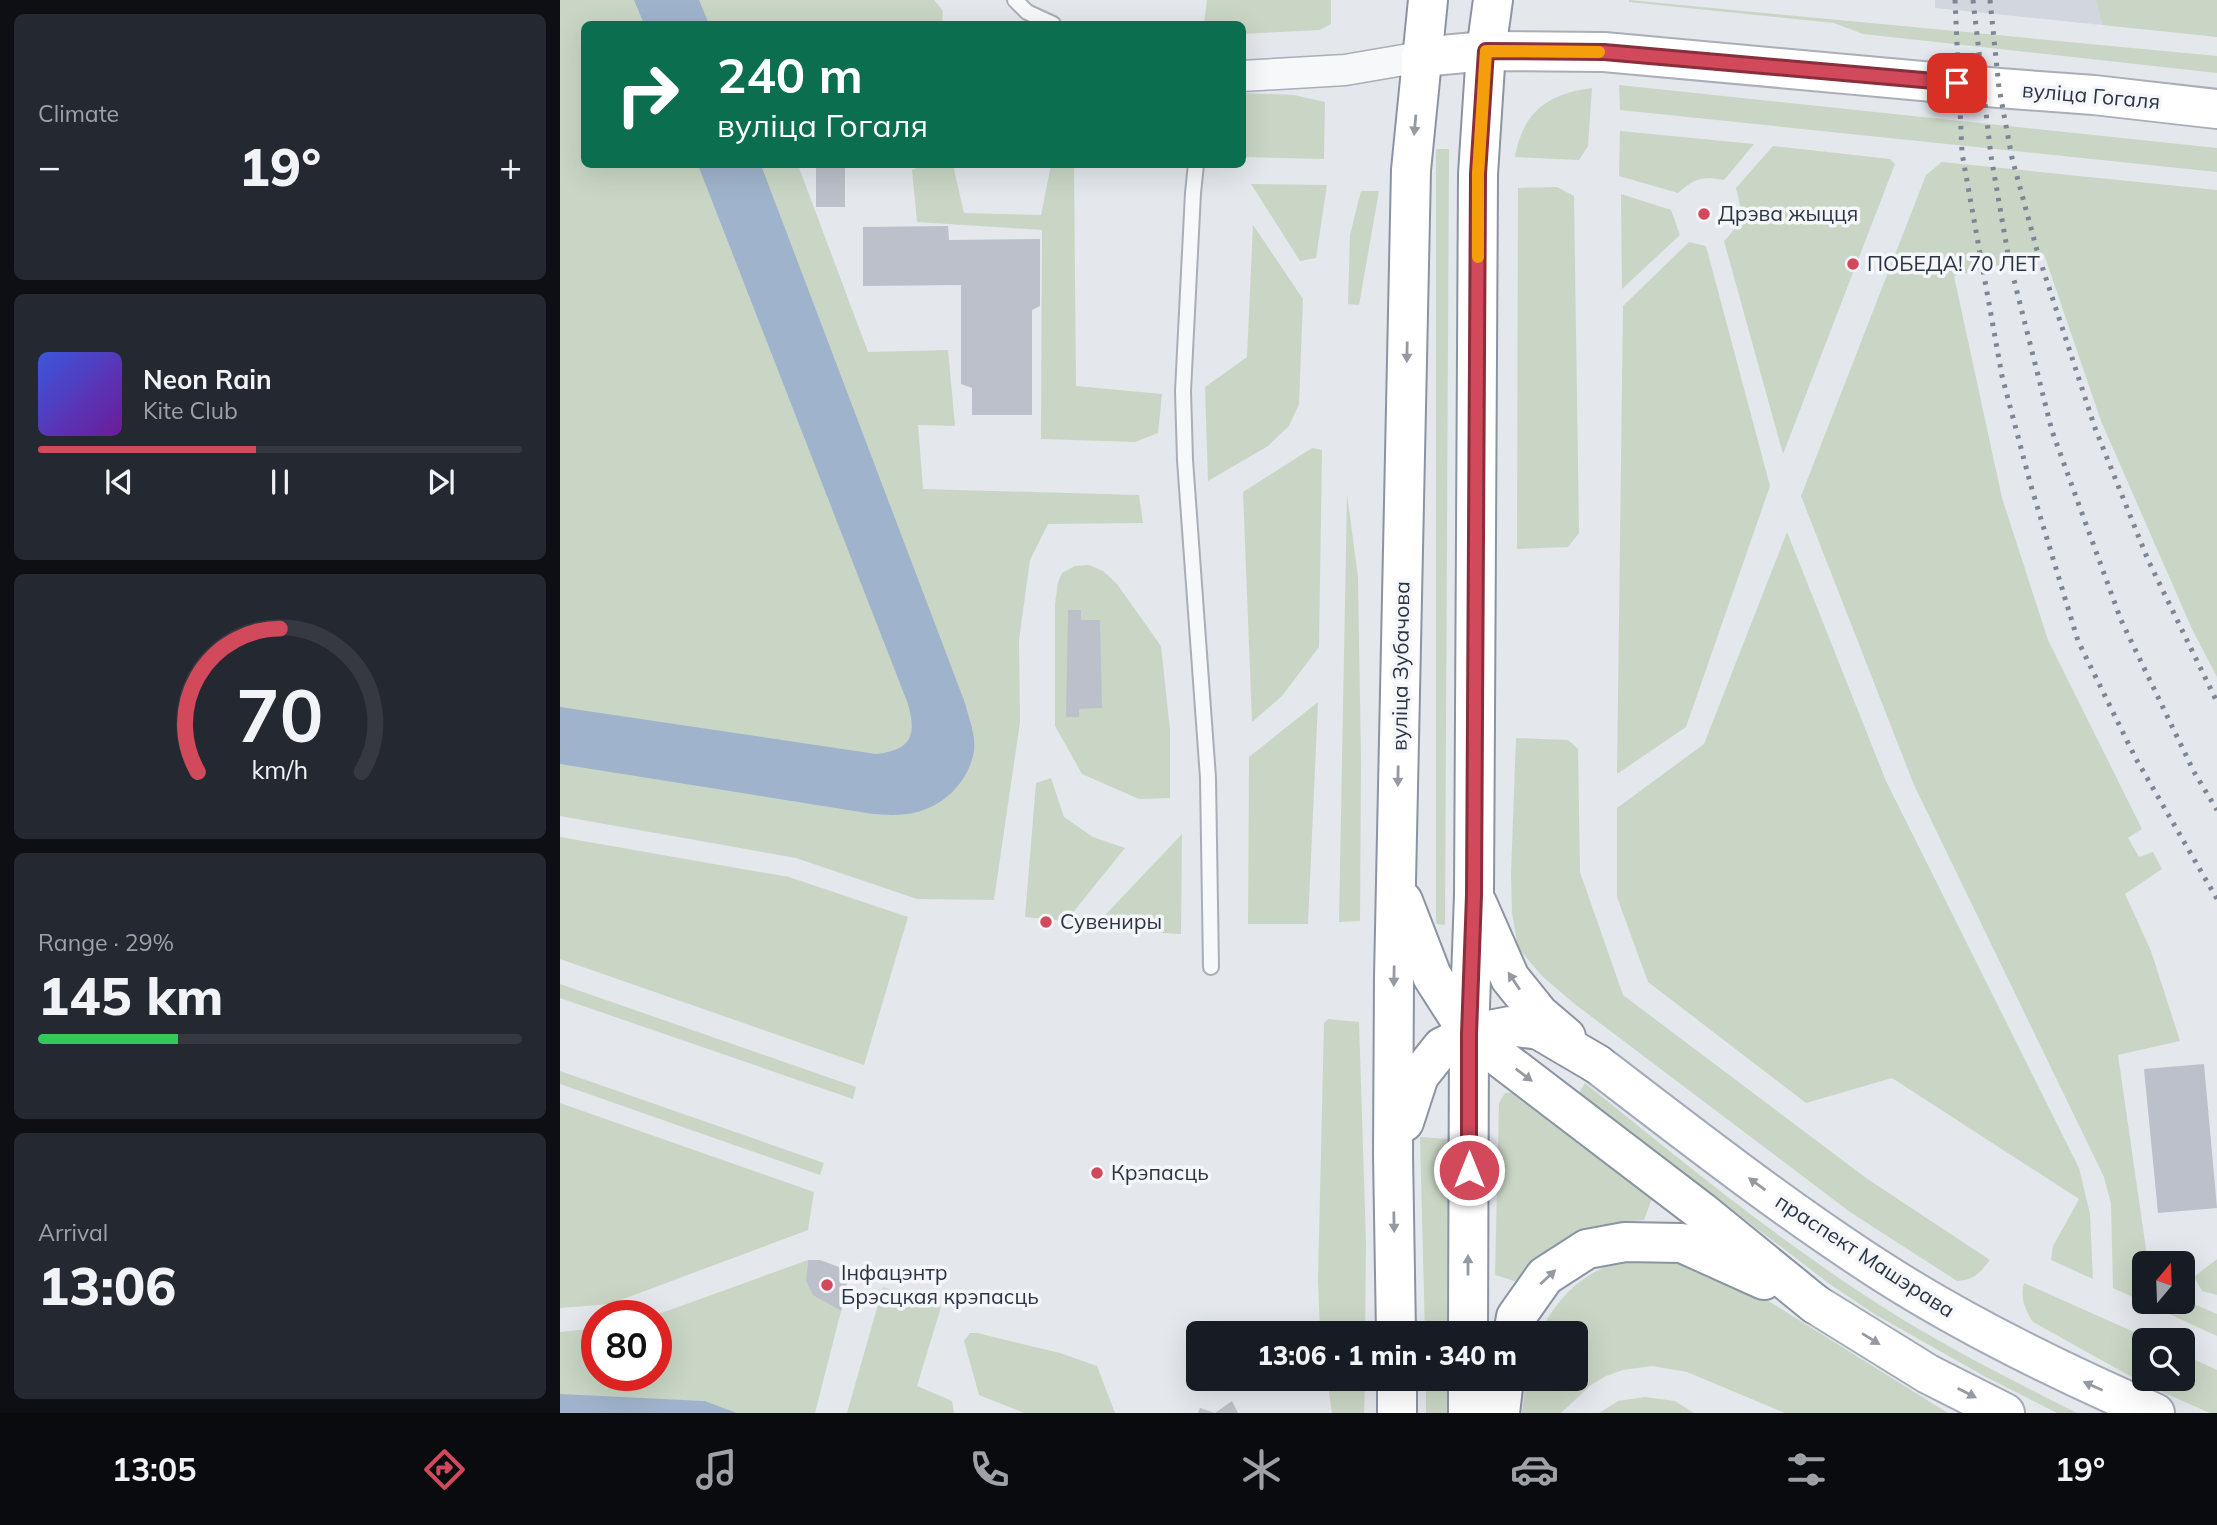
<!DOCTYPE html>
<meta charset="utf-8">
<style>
body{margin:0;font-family:Mulish,sans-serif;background:#242831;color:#f1f3f6;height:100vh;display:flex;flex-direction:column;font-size:26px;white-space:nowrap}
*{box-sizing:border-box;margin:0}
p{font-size:23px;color:#9ea1a6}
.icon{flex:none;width:38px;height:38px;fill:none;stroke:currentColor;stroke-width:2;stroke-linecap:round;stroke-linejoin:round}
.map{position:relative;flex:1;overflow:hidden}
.panel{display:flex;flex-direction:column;gap:14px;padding:14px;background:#0d0f14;width:560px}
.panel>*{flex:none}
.banner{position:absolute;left:21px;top:21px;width:665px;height:147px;border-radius:10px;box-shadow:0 7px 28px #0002;background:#0b6e4f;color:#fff;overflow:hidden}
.needle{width:46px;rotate:19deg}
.controls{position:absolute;left:1572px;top:1251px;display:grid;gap:14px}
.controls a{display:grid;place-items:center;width:63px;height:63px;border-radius:10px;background:#171b24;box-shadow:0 7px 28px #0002;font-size:35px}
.speed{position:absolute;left:21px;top:1300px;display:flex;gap:14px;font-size:35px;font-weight:700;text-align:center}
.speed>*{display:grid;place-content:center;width:91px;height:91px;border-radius:50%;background:#171b24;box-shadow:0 7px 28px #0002;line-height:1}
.speed .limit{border:10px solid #d22;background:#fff;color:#111}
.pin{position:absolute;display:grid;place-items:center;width:60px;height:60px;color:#fff;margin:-30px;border-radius:14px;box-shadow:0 4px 10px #0006}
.me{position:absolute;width:77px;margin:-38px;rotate:0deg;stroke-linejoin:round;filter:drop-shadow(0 0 5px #0008)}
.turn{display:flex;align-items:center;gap:24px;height:147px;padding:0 21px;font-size:32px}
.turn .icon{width:91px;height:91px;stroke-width:2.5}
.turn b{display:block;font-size:49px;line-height:60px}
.big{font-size:52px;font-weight:800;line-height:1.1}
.panel .widget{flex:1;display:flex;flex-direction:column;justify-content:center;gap:10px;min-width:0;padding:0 24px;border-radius:10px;background:#242831}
.panel .dial{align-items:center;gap:0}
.dial svg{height:182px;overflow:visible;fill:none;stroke:#363941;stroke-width:7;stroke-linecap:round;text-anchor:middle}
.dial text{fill:#f1f3f6;stroke:none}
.song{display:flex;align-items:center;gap:21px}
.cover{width:84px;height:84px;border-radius:10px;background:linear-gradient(135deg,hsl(230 70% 55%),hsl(280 70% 35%))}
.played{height:7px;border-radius:4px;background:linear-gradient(90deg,#d1495b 45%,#363941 45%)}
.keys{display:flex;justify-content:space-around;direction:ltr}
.heat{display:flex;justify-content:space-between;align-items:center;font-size:38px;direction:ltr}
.charge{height:10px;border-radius:5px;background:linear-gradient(90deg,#34c759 29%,#363941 0)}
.trip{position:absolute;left:626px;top:1321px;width:402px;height:70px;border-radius:10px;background:#171b24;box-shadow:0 7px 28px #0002;font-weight:800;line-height:70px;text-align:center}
.dock{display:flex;height:112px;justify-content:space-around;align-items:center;background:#090b0e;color:#9ea1a6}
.dock .icon{width:49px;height:49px}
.dock .on{color:#d1495b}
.dock b{font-size:32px;color:#f1f3f6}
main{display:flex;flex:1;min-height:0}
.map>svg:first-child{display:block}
</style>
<main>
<section class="panel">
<div class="widget"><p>Climate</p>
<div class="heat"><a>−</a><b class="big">19°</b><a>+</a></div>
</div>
<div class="widget">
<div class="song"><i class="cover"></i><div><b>Neon Rain</b><p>Kite Club</p></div></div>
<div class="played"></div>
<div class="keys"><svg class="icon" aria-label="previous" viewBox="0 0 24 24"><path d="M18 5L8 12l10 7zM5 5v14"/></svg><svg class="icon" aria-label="pause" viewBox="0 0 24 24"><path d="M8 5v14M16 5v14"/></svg><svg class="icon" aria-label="next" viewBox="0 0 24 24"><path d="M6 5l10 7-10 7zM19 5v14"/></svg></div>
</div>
<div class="widget dial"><svg viewBox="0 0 100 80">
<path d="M14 69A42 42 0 1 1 86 69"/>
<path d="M14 69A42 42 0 0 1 50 6" stroke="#d1495b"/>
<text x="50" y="56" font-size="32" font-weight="700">70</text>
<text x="50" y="72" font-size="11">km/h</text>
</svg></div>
<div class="widget"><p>Range · 29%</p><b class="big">145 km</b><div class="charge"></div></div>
<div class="widget"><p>Arrival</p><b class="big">13:06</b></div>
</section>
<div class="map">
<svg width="1657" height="1413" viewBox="0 0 1657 1413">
<rect width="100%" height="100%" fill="#e4e7ec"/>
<path fill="#d2d6de" d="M1375,0H1536L1542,25L1375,8Z"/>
<path fill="#c9d6c5" d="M0,0H374L383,11L382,24H24V164L238,165L308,352L388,350L395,426L358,425L363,489L579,495L583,523L488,524L470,560L459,640L460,722L434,900L357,899L236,858L0,816Z
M647,0H771V24L760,30L683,34L682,24H644Z
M1069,0L1657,56V73L1303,34L1274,23L1069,2Z
M1536,0H1657V37L1542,25Z
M1059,85L1657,148V172L1060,110Z
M1032,88L1028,146L1019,160L955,157C963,112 987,94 1032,88Z
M683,93L734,95L765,102L764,159L683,157Z
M1060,131L1194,144L1164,180C1141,176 1135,178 1118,193L1059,176Z
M1213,146L1330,159L1335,164L1223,454L1164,241C1183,222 1183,214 1176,188Z
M876,149H889L885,925L876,924Z
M1382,162L1657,190V677L1632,629L1541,421L1484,254L1394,276L1442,498L1488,640L1582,829L1568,838L1579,857L1593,852L1602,869L1565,894L1591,951L1620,1041L1558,1055L1588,1263L1584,1264V1302H1622V1299L1657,1314V1336L1553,1288L1551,1204L1544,1177L1354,785L1241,496L1366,175Z
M363,165H393L404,213L481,215L491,165H514L516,386L602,394L598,433L575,442L481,439L482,230L357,222L352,170Z
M691,184L767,185L756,258L740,261Z
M997,187L1014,196L1019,533L1008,547L957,549L958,188Z
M801,191H819L799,305L788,304L790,235Z
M1061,194L1111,210L1120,235L1062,289Z
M693,225L743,299L739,404L729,426L708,446L648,481L645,387L687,357Z
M1129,242L1146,246L1210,486L1126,727L1057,774L1063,306Z
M752,448L762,450L759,647L722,696L692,722L683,492Z
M787,494L798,577L801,759L800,921L779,922Z
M1227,532L1326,781L1519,1168L1530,1214L1533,1279L1491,1260L1493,1246L1519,1199L1332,1078L1246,1103L1088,982L1057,897V808L1144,744Z
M529,565L543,571L557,584L601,646L610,730V798L579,799L522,774L495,726V604L498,582L502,573L515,566Z
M758,702L748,924H688L689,757Z
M956,738L1008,740L1018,749L1020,872L1063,995L1306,1178L1430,1260C1420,1273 1414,1280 1397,1281L1290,1212L1016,1005L983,977L958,948L952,913L951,873Z
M491,778L504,817L533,837L565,848L506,921L465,917L476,783Z
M622,834L621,934L532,929Z
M0,837L229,877L348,917L304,1065L0,959Z
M0,984L296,1087L293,1099L0,998Z
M768,1019L799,1022L806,1243L805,1333H760L758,1280L764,1023Z
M0,1071L264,1163L260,1175L0,1084Z
M1025,1083C1123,1162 1220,1242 1326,1309C1387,1348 1452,1380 1517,1413H1497L1424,1376L1316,1315L1271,1285L1019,1093Z
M957,1092L1092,1198L1084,1220L1059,1222L1035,1231L961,1283L935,1275L939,1103L945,1093Z
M0,1103L254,1192L248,1230L50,1304L0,1308Z
M860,1137L888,1139L894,1333H865Z
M1083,1254L1152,1266L1388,1413H1225L1127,1372L1092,1366L1063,1370L1046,1376L1031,1385L1001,1413H962L966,1379H1017V1334L980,1333C1002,1287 1034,1266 1083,1254Z
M1657,1259V1295L1642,1291L1634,1277Z
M248,1260C245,1294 254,1295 281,1311L255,1413H177L145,1401L20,1396L0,1407V1332L37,1328V1376H96V1316H93Z
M1464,1283L1592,1340H1584V1379H1622V1354L1657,1370V1413H1650L1586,1385L1473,1322C1465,1309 1460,1299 1464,1283Z
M323,1287L381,1307L357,1386L392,1401L394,1413H287Z
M410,1333H417L500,1353L537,1366L555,1413H464L419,1395L404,1341Z
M767,1379H805L804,1413H772Z
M866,1379H892L891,1413H866Z
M1085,1397L1115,1401L1134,1413H1039L1058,1401Z"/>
<path fill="#9fb4cc" d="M74,0H139L149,24H84Z
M138,165H201L405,703C409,719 416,735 414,751C409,781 385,805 357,812C343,816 327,815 313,814L0,764V707L316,754C351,750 357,736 348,704Z
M0,1394L145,1401L177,1413H0Z"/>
<path fill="#bbc0ca" d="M256,164H285V207H256Z
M388,226L389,240L480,239V306L472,310V415H412V388L401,384V285L303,286V227Z
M508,610H521V620H540L542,708L519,709V717H506Z
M1644,1064L1657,1208L1598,1213L1584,1069Z
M248,1260H260L279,1267L286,1278L287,1289L281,1311L253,1295L246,1281Z
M672,1401L678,1413H638L640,1408L655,1413Z"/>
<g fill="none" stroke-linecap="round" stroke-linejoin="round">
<g stroke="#a9aeb7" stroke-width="18">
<path id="service" d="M455,0L467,12L493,24
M636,164L633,193L623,391L625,460L648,778L651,967"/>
</g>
<g stroke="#a9aeb7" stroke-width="33">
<path id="minor" d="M682,76L785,70L861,57"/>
</g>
<g stroke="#a9aeb7" stroke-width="42">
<path id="secondary" d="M861,57L926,51L1044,52L1439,88L1534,95L1657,109"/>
</g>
<g stroke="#a3abb8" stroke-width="42">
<path id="primary" d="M1037,1064C1130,1135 1223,1208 1321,1271C1408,1327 1501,1372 1595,1413
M1255,1304L1368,1374L1445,1413"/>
</g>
<g stroke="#8b94a3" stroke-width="42">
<path id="trunk" d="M843,901L872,976L909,1034L1142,1212L1255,1304
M917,903L950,978L979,1014L1006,1037
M844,1122L859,1076L882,1047L909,1034L950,1026L979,1030L1037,1064
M836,1334L833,1154L834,977L851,170L868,0
M908,1334L909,1034L914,895L918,174L926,51L933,0
M953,1334L956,1317L985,1276L1027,1249L1065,1242L1122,1243L1204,1280
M837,1379V1413
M908,1413V1379
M940,1413L944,1379"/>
</g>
<use href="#service" stroke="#f7f8fa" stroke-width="14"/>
<use href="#minor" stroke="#f7f8fa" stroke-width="30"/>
<use href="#secondary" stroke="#fff" stroke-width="38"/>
<use href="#primary" stroke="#fff" stroke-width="38"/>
<use href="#trunk" stroke="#fff" stroke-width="38"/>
<path stroke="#7d8696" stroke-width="5" stroke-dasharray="3.5 7" stroke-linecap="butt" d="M1395,0L1402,153L1442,376L1471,486L1518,641L1575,757L1657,899
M1413,0L1431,156L1449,260L1492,431L1561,620L1634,772L1657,810
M1430,0L1439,88L1452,158L1478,254L1535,428L1588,560L1657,702"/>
</g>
<defs><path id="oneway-solid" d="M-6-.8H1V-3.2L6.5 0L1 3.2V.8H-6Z" transform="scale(1.75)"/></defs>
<g fill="#959aa2">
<use href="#oneway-solid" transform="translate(855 125) rotate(95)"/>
<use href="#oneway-solid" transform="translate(847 352) rotate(91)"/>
<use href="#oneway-solid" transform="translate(838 776) rotate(91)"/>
<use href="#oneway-solid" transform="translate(834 976) rotate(91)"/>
<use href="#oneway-solid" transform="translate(954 981) rotate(-124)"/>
<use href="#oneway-solid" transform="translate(964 1075) rotate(37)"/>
<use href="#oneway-solid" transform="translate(1197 1184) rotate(-144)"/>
<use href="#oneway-solid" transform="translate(834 1222) rotate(89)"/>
<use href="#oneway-solid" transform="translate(908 1265) rotate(-90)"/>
<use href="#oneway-solid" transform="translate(988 1277) rotate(-43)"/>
<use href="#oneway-solid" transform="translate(1311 1339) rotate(32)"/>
<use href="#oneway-solid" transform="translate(1533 1386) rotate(-156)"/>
<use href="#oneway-solid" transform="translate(1407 1393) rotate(27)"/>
</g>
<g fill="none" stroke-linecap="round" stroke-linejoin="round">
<g stroke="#882f3b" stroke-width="18">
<path id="route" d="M909,1170V1034L914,895L918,174L926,51L1044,52L1397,83"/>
</g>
<use href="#route" stroke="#d1495b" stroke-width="12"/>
<path stroke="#f59e0b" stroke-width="12" d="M918,257V174L926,51L1039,52"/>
</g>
<g fill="#d1495b" stroke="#f4f6f9" stroke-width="2.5">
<circle cx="1144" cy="214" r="7"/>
<circle cx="1293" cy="264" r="7"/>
<circle cx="486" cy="922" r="7"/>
<circle cx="537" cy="1173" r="7"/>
<circle cx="267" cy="1285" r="7"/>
</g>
<g text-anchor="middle" stroke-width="7" stroke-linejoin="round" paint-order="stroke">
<g font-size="21" fill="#2b3445" stroke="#f4f6f9">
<text transform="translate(1531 96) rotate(5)" y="7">вуліца Гогаля</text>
<text transform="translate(841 666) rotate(-89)" y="7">вуліца Зубачова</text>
<text transform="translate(1305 1256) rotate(33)" y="7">праспект Машэрава</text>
</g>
<g font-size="21" fill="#2b3445" stroke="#f4f6f9" text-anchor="start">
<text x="1158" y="221">Дрэва жыцця</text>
<text x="1307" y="271">ПОБЕДА! 70 ЛЕТ</text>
<text x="500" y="929">Сувениры</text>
<text x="551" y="1180">Крэпасць</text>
<text x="281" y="1280">Інфацэнтр<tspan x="281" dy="24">Брэсцкая крэпасць</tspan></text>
</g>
</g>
</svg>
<div class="controls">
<a><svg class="needle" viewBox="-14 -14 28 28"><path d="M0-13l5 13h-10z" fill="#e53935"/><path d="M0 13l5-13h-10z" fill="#9ea1a6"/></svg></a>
<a><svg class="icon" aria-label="search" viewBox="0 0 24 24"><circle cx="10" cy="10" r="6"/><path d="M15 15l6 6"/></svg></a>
</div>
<div class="speed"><div class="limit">80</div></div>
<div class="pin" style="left:1397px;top:83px;background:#d93025"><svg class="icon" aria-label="arrive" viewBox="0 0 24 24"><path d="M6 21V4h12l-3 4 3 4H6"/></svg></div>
<svg class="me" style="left:909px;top:1170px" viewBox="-20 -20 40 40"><circle r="17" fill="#d1495b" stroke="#fff" stroke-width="3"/><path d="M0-11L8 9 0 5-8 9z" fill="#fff"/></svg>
<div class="trip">13:06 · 1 min · 340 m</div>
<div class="banner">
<div class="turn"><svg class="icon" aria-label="right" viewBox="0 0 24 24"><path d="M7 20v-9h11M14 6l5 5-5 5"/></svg><div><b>240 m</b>вуліца Гогаля</div></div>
</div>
</div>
</main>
<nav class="dock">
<b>13:05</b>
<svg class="icon on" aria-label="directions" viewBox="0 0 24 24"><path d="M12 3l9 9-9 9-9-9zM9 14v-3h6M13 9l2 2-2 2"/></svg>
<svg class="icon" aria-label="music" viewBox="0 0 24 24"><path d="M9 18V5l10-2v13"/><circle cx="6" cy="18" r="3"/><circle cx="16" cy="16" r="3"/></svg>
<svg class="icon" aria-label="phone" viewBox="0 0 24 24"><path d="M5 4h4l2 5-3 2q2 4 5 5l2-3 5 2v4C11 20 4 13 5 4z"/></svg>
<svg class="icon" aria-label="climate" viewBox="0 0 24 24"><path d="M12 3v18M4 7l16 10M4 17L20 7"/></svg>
<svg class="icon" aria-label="car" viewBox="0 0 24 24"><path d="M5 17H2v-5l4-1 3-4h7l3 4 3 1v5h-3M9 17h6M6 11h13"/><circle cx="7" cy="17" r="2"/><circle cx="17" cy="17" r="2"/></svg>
<svg class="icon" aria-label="filters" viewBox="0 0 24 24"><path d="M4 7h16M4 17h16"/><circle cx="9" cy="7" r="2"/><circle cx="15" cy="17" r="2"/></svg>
<b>19°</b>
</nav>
